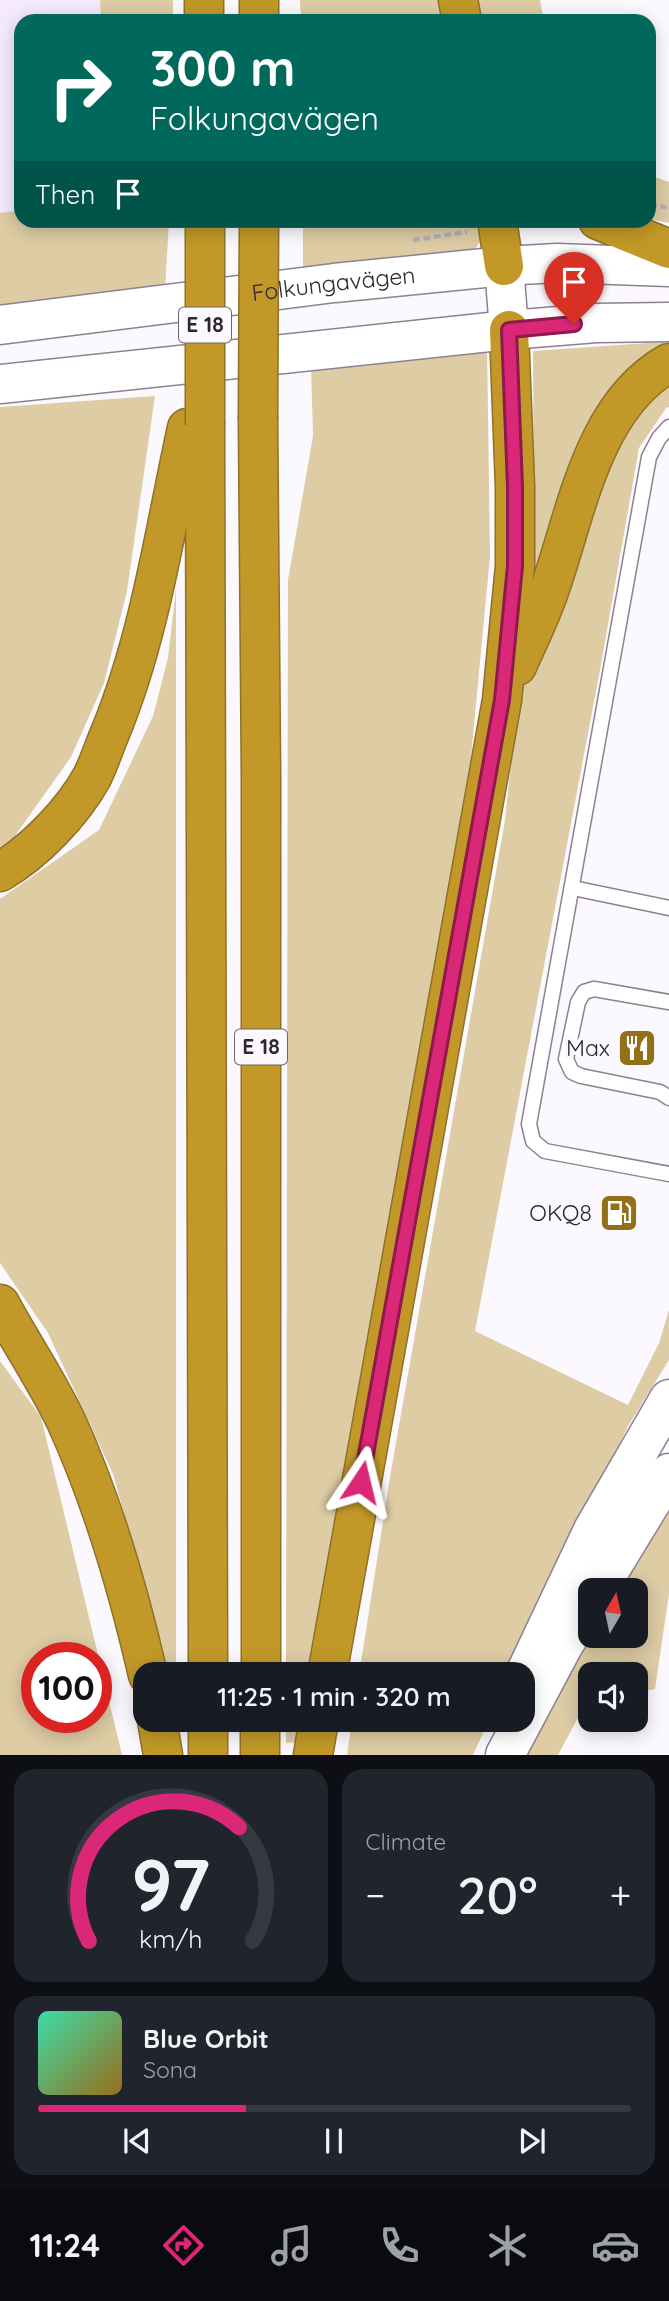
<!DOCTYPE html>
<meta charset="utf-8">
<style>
body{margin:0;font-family:Quicksand,sans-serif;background:#20242c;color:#f1f3f6;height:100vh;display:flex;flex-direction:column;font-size:26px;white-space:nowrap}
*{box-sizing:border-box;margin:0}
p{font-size:23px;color:#9ea1a6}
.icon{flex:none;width:38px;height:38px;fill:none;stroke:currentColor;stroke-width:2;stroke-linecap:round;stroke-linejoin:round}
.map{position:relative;height:1755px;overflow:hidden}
.drawer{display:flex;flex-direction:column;gap:14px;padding:14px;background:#0d0f14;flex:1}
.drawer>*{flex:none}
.hud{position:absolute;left:14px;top:14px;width:642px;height:214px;border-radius:21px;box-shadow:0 4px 18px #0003;background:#00695c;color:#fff;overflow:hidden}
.needle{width:46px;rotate:9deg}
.buttons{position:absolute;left:578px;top:1578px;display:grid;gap:14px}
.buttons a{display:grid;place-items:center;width:70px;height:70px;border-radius:14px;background:#171b24;box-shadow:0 4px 18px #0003;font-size:35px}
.speed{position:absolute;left:21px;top:1642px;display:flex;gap:14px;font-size:35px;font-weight:700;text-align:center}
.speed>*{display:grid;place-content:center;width:91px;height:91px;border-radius:50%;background:#171b24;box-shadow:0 4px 18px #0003;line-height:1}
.speed .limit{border:10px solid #d22;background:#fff;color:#111}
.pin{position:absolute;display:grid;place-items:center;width:60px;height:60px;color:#fff;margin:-72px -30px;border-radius:50% 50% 50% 0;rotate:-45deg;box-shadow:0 0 7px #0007}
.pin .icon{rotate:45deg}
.me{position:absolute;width:77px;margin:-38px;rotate:10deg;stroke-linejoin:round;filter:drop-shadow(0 0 5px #0008)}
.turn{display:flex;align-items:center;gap:24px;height:147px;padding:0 21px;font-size:32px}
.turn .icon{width:91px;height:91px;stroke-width:2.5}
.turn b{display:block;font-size:49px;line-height:60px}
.then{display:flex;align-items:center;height:66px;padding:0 21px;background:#0003;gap:14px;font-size:26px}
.big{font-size:52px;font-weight:600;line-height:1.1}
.drawer .widget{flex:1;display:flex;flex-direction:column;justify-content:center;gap:10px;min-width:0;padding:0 24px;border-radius:21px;background:#20242c}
.drawer .dial{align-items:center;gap:0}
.dial svg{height:182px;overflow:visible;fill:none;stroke:#363941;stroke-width:7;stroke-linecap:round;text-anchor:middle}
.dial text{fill:#f1f3f6;stroke:none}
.song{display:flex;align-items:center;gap:21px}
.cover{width:84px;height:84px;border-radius:10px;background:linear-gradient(135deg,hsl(160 70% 55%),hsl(40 70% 35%))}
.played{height:7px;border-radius:4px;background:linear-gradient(90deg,#db2777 35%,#363941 35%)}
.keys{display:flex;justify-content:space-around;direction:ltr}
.heat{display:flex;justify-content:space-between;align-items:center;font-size:38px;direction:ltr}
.drawer .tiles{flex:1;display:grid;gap:14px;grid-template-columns:1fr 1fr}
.widget:last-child{grid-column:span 2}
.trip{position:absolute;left:133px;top:1662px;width:402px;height:70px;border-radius:21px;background:#171b24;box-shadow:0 4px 18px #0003;font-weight:600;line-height:70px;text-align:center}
.tabs{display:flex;height:112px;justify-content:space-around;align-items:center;background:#090b0e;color:#9ea1a6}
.tabs .icon{width:49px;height:49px}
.tabs .active{color:#db2777}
.tabs b{font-size:32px;color:#f1f3f6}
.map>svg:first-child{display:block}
</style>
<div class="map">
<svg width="669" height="1755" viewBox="0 0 669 1755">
<rect width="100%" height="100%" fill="#fcf9fe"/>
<path fill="#f5eafc" d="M0,0H100L101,21H21V210L0,213Z"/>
<path fill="#ddcca4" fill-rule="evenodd" d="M100,0H173V21H101Z
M300,0H439L443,21H301Z
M477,0H540L544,21H482Z
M649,175L669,182V223L649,219Z
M21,210V220L169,221L165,291L0,310V213Z
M303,221H478L481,240L474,251L303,271Z
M663,342L669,347V407L666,408L639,448L600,670L475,1331L628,1405L659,1343L669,1310V1360L628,1426L511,1675H359L390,1477L505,820L534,543L533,351Z
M487,345L490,556L471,757L312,1675H286L288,580L313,436L311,365Z
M155,396L127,591L104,683L71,757L12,840L0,847V407Z
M176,589V1675H166L151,1611L113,1474L48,1333L0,1263V899L99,830L153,716L168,658Z
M0,1361L41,1417L122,1755H0ZM37,1657H96V1717H37Z
M669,1493V1594L655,1689L638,1692L635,1690V1675H610L605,1672L603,1675H590V1695L558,1755H519L590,1636H635V1591H609Z
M286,1720H305L301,1742L286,1743Z
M352,1720H489L473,1755H347Z"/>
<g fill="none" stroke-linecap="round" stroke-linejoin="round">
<g stroke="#8c8194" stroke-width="17">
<path id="lane" d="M669,427L659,438L649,457L529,1124L533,1141L545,1151L669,1174
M573,888L669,908
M669,1002L594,989L584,992L578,1002L566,1059L572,1072L581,1076L660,1092L669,1098"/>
</g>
<g stroke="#8c8194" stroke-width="41">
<g id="secondary">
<path d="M504,266L509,330"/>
<path id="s1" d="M0,325L334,283L504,266L557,263L669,267"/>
<path d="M0,384L509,330L596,323L669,322"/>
<path d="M597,1591L669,1473"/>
<path d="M523,1678L593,1530L669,1399"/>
<path d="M505,1755L563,1646L590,1602"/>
</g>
</g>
<g stroke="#8e712a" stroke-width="41">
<path id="highway" d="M204,0V21
M259,0V21
M458,0L462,21
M497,220L504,266
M598,220L669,249
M258,419L261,776V1675
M205,425L208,1675
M517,666C528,641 540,617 549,591C576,515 592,406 669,363
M0,872C35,851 72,813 92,777C99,763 104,747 110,733C150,636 165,529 187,428
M0,1304C21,1343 47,1381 66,1421C103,1502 128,1588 148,1675
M327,1675L502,700L515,566V487L509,330
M157,1720L163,1755
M208,1720V1755
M260,1755V1720
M313,1755L319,1720"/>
</g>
<path stroke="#b4b0b6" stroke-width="4.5" stroke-dasharray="7 3.5" stroke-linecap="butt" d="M650,204L669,208
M413,240L467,232"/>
<use href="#lane" stroke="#fff" stroke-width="14"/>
<use href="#secondary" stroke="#fff" stroke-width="38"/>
<use href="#highway" stroke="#c29928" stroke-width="38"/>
<g stroke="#8e712a" stroke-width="41" stroke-linecap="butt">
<path id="highway-bridge" d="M258,419L259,220
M205,425V224"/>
</g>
<use href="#highway-bridge" stroke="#c29928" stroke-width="38"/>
</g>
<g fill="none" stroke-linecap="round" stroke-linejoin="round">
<g stroke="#8e194d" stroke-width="18">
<path id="route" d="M361,1482L502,700L515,566V487L509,330L574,324"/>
</g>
<use href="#route" stroke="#db2777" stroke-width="12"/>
</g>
<defs>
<g id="restaurant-square" transform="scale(2.0125)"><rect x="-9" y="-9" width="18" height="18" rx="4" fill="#917016" stroke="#fcf9fe"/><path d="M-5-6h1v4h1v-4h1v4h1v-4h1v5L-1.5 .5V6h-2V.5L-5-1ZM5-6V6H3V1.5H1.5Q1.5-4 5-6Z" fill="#fff"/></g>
<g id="fuel-square" transform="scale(2.0125)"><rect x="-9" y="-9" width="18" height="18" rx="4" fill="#917016" stroke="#fcf9fe"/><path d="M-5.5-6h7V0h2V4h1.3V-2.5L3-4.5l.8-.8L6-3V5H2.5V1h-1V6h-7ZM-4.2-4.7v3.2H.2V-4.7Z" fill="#fff"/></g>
</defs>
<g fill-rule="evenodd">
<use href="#restaurant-square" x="637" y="1048"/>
<use href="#fuel-square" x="619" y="1213"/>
</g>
<g text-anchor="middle" stroke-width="7" stroke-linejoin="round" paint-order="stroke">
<g fill="#fcf9fe" stroke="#6a666d" stroke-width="2">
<rect x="179" y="307.5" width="52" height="35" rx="5"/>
<rect x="235" y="1029.5" width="52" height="35" rx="5"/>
</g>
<g font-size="21" font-weight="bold" fill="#2c272f">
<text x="205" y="332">E 18</text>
<text x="261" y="1054">E 18</text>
</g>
<g font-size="23" fill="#2c272f" stroke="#fcf9fe">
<text dy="8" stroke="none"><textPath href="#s1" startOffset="336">Folkungavägen</textPath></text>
</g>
<g font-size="23" fill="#2c272f" stroke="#fcf9fe" text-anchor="end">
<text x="610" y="1056">Max</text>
<text x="592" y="1221">OKQ8</text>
</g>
</g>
</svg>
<div class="buttons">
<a><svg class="needle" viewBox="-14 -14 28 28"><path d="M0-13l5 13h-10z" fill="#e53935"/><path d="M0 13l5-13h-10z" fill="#9ea1a6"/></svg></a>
<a><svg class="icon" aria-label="sound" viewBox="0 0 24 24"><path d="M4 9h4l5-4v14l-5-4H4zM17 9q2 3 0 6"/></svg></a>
</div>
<div class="speed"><div class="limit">100</div></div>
<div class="pin" style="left:574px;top:324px;background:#d93025"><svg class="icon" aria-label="arrive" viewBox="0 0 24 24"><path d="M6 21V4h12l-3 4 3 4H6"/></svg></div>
<svg class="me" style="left:361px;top:1482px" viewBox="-20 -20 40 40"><path d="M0-17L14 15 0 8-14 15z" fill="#db2777" stroke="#fff" stroke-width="4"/></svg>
<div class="trip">11:25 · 1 min · 320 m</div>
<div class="hud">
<div class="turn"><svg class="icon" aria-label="right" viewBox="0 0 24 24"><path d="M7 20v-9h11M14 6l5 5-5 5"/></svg><div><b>300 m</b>Folkungavägen</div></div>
<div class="then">Then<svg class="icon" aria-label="arrive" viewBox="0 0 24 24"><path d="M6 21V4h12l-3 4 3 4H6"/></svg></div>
</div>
</div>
<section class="drawer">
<div class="tiles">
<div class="widget dial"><svg viewBox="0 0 100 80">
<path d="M14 69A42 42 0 1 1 86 69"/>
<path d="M14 69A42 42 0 0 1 80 19" stroke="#db2777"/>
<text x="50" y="56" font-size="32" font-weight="700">97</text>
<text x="50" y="72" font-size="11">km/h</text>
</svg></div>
<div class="widget"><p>Climate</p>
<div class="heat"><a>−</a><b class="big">20°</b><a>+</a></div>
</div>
<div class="widget">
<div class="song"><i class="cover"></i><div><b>Blue Orbit</b><p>Sona</p></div></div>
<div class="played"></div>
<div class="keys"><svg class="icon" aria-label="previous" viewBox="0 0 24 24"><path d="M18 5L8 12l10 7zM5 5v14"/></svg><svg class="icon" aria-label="pause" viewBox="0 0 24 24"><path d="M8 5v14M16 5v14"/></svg><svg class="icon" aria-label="next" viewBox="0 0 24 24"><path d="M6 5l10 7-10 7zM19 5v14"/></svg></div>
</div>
</div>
</section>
<nav class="tabs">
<b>11:24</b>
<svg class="icon active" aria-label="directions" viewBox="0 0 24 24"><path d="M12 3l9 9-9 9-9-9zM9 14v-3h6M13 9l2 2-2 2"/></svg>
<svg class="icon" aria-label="music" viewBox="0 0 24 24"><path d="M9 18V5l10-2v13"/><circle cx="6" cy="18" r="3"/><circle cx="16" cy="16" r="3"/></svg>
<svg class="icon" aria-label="phone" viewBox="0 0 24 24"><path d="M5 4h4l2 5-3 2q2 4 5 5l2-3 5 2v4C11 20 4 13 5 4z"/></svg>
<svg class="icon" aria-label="climate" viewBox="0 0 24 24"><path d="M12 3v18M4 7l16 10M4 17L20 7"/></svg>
<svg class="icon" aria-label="car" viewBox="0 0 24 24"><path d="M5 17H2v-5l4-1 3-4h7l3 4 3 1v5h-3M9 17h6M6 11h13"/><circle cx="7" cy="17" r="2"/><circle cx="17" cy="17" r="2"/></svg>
</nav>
